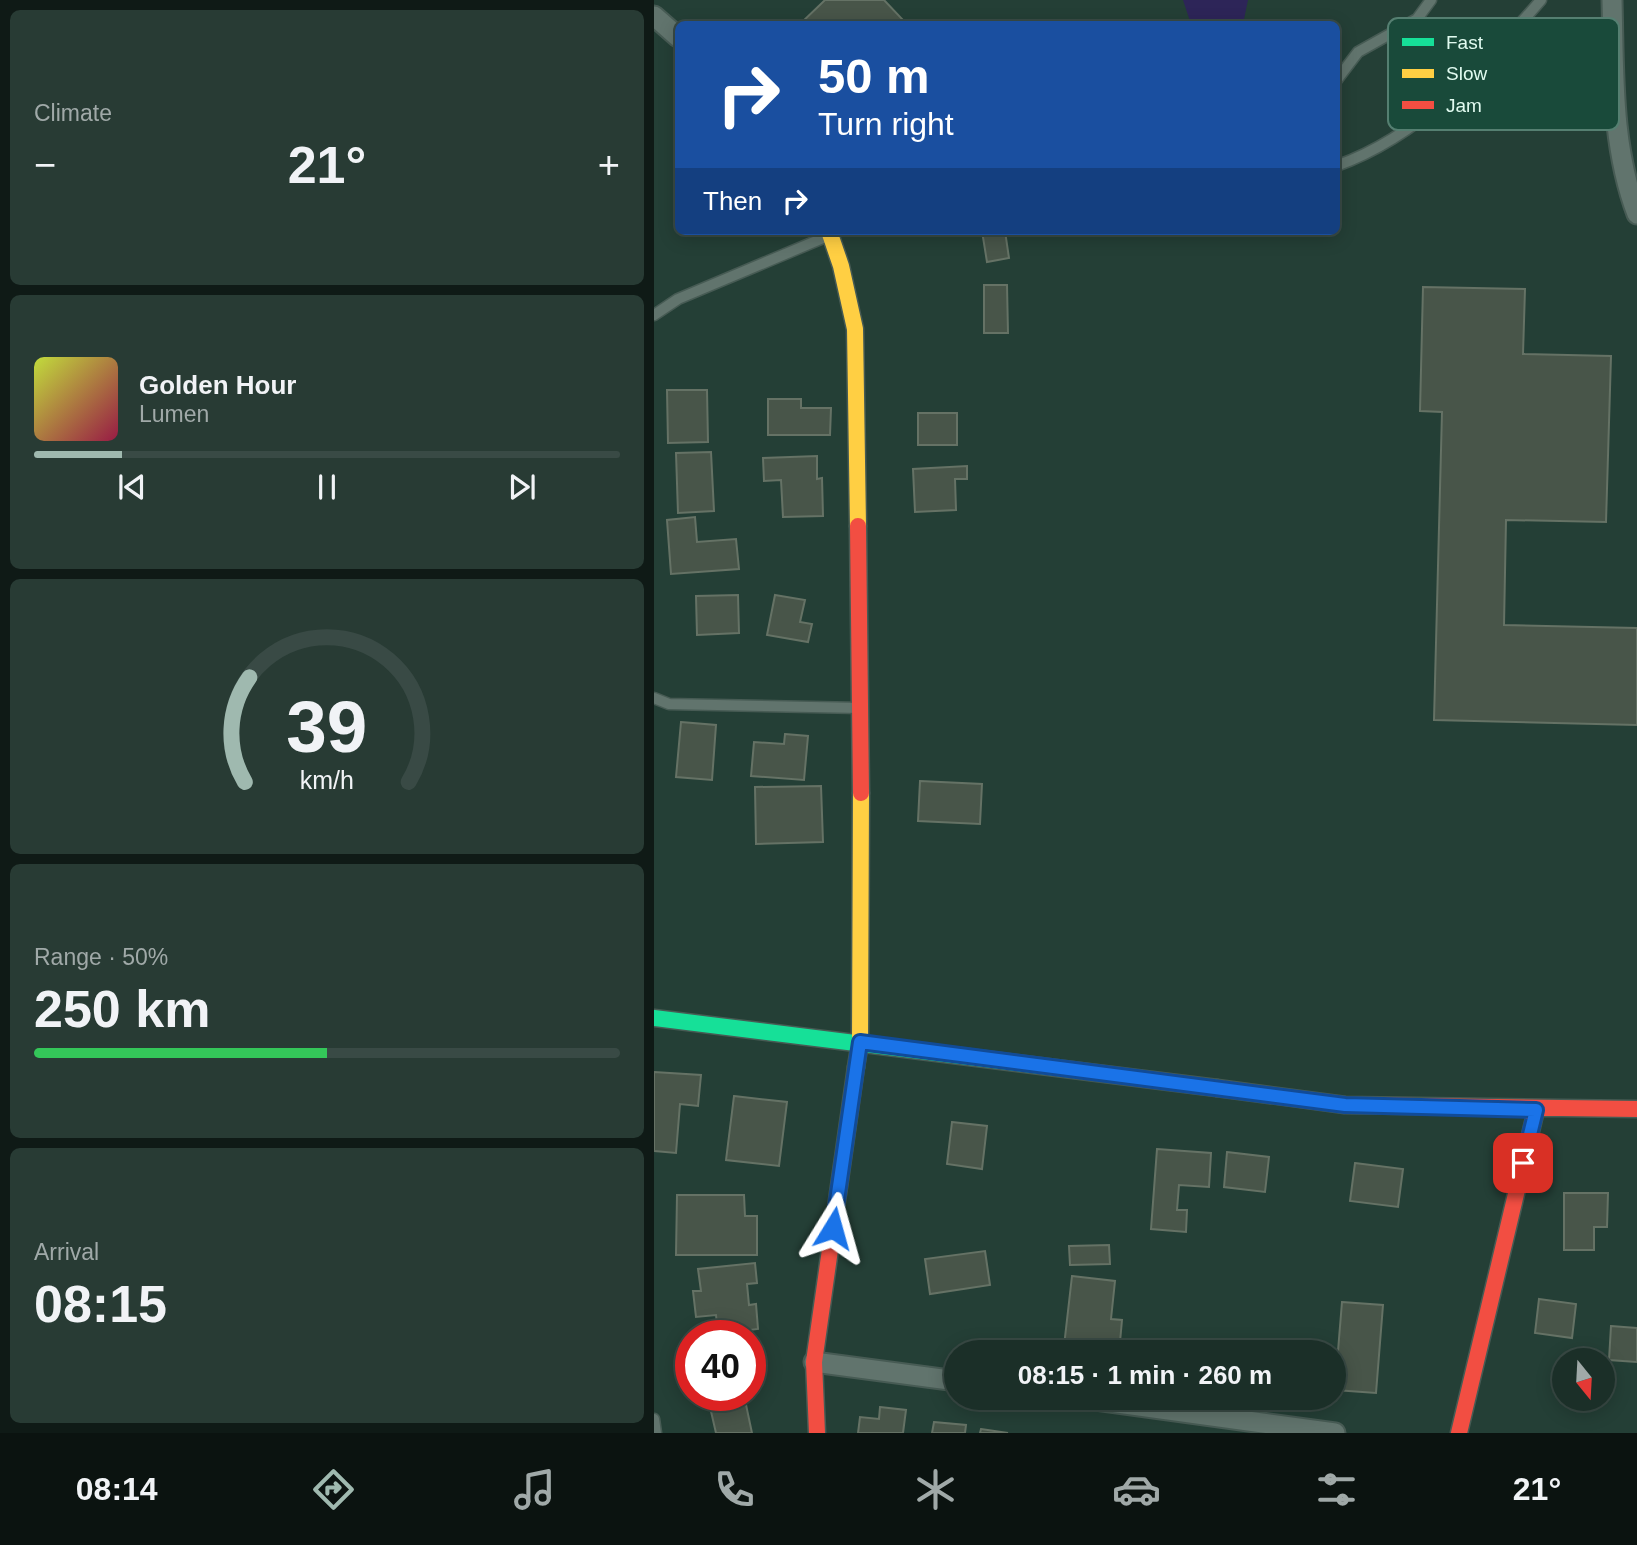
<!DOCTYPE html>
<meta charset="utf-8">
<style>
body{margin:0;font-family:Arial,sans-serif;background:#283b34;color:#f1f3f6;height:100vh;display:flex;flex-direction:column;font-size:26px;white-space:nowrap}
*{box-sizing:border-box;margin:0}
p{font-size:23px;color:#a0a9a8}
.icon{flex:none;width:38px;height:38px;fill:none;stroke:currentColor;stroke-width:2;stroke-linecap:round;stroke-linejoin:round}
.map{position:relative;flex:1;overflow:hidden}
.drawer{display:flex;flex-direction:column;gap:10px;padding:10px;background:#0f1a16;width:654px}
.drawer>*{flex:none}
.banner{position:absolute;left:21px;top:21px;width:665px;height:214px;border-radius:10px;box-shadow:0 4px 18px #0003,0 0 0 2px #394a45;background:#1a4fa0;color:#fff;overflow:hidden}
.needle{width:46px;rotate:162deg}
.tools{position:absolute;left:898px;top:1348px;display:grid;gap:14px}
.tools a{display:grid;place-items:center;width:63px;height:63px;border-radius:50%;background:#1b2f28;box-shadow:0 4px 18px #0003,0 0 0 2px #394a45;font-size:35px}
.speed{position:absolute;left:21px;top:1320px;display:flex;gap:14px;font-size:35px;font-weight:700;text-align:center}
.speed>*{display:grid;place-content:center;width:91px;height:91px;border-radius:50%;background:#1b2f28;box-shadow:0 4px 18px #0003,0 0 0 2px #394a45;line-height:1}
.speed .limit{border:10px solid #d22;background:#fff;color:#111}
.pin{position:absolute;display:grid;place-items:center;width:60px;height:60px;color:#fff;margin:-30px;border-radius:14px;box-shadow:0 4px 10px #0006}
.me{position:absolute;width:77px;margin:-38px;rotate:8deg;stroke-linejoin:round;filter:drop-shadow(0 0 5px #0008)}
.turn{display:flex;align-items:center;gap:24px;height:147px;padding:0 28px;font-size:32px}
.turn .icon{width:91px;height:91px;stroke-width:2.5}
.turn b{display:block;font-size:49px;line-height:60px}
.then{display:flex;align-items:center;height:66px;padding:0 28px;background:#0003;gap:14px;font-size:26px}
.big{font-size:52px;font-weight:700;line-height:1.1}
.drawer .card{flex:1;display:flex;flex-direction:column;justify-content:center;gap:10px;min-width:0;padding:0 24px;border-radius:10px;background:#283b34}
.drawer .dial{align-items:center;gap:0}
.dial svg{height:182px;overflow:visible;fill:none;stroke:#394a45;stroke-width:7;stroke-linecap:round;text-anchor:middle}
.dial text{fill:#f1f3f6;stroke:none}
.song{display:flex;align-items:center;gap:21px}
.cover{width:84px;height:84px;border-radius:10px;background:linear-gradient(135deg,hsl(70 70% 55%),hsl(340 70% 35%))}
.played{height:7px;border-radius:4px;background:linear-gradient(90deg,#9fb9af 15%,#394a45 15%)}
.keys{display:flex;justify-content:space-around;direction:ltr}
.heat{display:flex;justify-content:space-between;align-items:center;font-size:38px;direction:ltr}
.charge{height:10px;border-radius:5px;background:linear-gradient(90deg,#34c759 50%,#394a45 0)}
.trip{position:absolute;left:290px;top:1340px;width:402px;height:70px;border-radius:35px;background:#1b2f28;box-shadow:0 4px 18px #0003,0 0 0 2px #394a45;font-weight:700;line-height:70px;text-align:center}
.menu{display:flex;height:112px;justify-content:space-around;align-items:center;background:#0b1310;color:#a0a9a8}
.menu .icon{width:49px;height:49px}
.menu .selected{color:#9fb9af}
.menu b{font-size:32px;color:#f1f3f6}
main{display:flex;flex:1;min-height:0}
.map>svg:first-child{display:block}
</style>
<main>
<section class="drawer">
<div class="card"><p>Climate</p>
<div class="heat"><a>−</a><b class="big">21°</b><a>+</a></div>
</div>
<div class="card">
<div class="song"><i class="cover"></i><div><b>Golden Hour</b><p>Lumen</p></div></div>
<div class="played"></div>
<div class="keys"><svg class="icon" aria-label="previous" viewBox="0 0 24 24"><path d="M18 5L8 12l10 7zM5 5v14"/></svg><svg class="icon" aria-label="pause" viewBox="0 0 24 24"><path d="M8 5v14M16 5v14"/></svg><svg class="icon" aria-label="next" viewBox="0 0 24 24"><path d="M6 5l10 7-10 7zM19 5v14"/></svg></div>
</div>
<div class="card dial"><svg viewBox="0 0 100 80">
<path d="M14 69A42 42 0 1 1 86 69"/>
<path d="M14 69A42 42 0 0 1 16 23" stroke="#9fb9af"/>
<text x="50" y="56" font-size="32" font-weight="700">39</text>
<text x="50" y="72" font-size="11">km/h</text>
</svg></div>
<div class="card"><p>Range · 50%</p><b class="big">250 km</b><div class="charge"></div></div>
<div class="card"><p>Arrival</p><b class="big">08:15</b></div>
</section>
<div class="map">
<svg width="983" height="1433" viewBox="0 0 983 1433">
<rect width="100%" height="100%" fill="#243f36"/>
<path fill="#2d2558" d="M529,0H594L589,24L536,21Z"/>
<path fill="#485549" stroke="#657265" stroke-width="2" d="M171,0H230L250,21L246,24H146Z
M328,231H351L355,258L333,262Z
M330,285H353L354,333H330Z
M769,287L871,289L869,354L957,356L952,522L852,520L850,625L983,628V725L780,720L788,412L766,411Z
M13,390H53L54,442L14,443Z
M114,399H147V408H177L176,435H114Z
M264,413H303V445H264Z
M57,452L60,511L24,513L22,453Z
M163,456V479L168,478L169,516L129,517L127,480L110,481L109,458Z
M313,466V479H301L302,510L261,512L259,469Z
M41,517L43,542L82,539L85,569L17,574L13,520Z
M84,595L85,633L43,635L42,596Z
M121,595L151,600L146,622L158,624L154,642L113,635Z
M27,722L62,725L58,780L22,777Z
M131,734L154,736L150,780L97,776L100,742L130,744Z
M266,781L328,784L326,824L264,821Z
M167,786L169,842L102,844L101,787Z
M0,1072L47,1075L44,1106L26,1104L22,1153L0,1151Z
M80,1096L133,1102L125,1166L72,1160Z
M298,1122L333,1126L328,1169L293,1164Z
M503,1149L557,1153L555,1187L525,1185L523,1210H533L532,1232L497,1229Z
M573,1152L615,1157L611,1192L570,1187Z
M701,1163L749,1169L744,1207L696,1201Z
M910,1193H954L953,1227H940V1250H910Z
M23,1195H90L91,1216H103V1255H22Z
M455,1245L456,1264L416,1265L415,1246Z
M331,1251L336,1285L276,1294L271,1259Z
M101,1263L103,1283L93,1284L95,1305L102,1304L104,1329L64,1334L62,1315L42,1317L39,1291H47L44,1269Z
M418,1276L461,1281L457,1319L468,1320L465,1353H431L432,1348L410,1346Z
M885,1299L922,1304L918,1338L881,1333Z
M688,1302L729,1305L722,1393L681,1390V1353H666V1350L684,1351Z
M957,1326L983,1328V1362L955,1360Z
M96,1363L101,1387H96Z
M91,1400L98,1433H62L56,1407Z
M226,1407L252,1410L249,1433H204L206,1417L225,1419Z
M280,1422L312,1425L311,1433H278Z
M327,1429L354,1433H326Z"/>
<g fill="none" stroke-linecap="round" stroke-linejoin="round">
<g stroke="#475b54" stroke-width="13">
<path id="lane" d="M682,81L704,52L763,19L777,0
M766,121L890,108L960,68
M682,166C767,136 830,66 887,0
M0,315L24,299L174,236
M0,698L15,704L207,708
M0,1419L2,1433"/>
</g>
<g stroke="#475b54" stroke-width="23">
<path id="street" d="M958,0C960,73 957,145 983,214
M0,16L24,37
M160,1362L303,1381
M427,1398L681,1433"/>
</g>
<g stroke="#475b54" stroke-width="19">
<path id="fast" d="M0,1018L563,1088"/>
</g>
<g stroke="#475b54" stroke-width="19">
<path id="slow" d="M175,231L187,266L201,329L204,526
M202,1067L206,1042L207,793"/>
</g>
<g stroke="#475b54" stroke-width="19">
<path id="jam" d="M204,526L207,793
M563,1088L691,1105L983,1109
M163,1433L160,1362L202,1067
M805,1433L882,1110"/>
</g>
<use href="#lane" stroke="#61746d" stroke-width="10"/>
<use href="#street" stroke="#61746d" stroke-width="19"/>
<use href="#fast" stroke="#16e098" stroke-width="16"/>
<use href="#slow" stroke="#ffcf43" stroke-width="16"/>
<use href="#jam" stroke="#f24e42" stroke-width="16"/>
</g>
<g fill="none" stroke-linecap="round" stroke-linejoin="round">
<g stroke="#114b97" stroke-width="18">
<path id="route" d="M179,1228L206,1042L691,1105L882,1110L869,1163"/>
</g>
<use href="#route" stroke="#1a73e8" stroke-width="12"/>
</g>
<rect x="734" y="18" width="231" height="112" rx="10" fill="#194a3a" stroke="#557f71" stroke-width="2"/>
<rect x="748" y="38" width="32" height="8" fill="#16e098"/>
<rect x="748" y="69" width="32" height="9" fill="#ffcf43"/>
<rect x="748" y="101" width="32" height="8" fill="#f24e42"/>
<g font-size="19" fill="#e1fbf0">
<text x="792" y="49">Fast</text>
<text x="792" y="80">Slow</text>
<text x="792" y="112">Jam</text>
</g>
</svg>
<div class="tools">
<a><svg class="needle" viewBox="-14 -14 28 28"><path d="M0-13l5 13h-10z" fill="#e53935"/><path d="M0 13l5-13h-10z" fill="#a0a9a8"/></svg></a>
</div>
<div class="speed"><div class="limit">40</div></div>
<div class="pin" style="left:869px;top:1163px;background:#d93025"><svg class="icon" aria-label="arrive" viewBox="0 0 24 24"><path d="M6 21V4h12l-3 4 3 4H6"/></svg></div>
<svg class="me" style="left:179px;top:1228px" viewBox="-20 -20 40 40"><path d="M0-17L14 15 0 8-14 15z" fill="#1a73e8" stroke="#fff" stroke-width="4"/></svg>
<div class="trip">08:15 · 1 min · 260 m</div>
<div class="banner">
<div class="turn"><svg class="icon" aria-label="right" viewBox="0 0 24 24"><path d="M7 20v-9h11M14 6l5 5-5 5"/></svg><div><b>50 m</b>Turn right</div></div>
<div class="then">Then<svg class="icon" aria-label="right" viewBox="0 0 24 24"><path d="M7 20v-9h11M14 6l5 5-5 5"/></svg></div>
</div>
</div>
</main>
<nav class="menu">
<b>08:14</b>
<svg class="icon selected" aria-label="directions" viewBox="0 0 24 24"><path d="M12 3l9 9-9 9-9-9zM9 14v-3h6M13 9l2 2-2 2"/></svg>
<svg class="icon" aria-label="music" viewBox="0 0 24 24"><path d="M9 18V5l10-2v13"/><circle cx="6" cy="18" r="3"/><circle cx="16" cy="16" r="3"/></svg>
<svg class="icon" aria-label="phone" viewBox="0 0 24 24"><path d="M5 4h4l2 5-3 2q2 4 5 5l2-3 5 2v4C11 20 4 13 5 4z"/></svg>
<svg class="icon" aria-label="climate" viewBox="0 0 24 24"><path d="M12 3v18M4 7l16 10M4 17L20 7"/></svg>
<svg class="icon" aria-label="car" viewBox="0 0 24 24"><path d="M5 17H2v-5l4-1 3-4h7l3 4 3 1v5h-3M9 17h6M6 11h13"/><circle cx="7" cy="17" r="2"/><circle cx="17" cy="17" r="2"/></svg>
<svg class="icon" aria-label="filters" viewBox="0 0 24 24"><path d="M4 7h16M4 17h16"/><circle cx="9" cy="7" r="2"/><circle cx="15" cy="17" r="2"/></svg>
<b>21°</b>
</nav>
